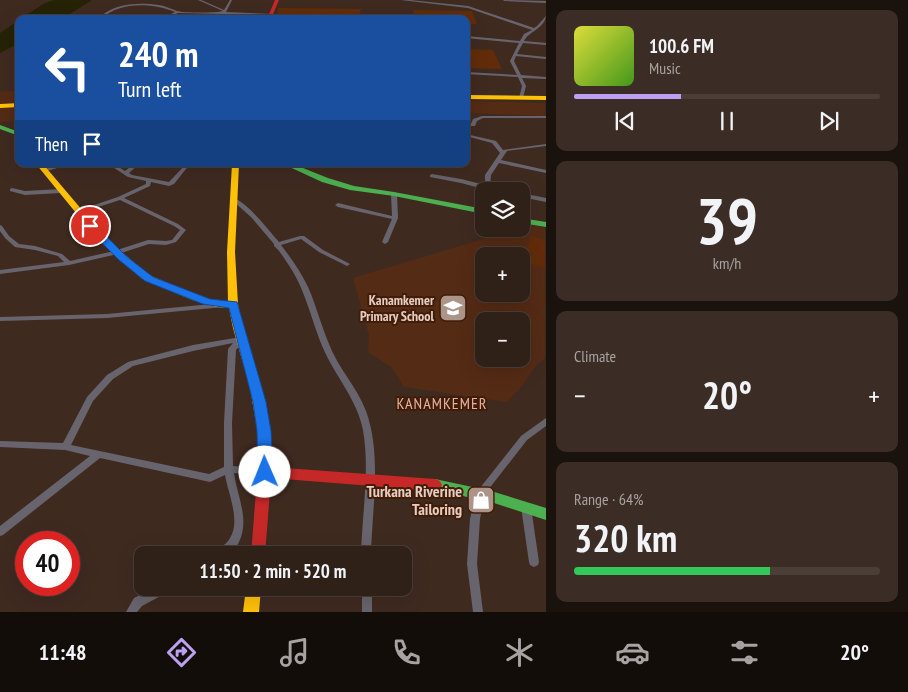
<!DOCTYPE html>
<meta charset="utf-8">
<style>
body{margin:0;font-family:"PT Sans Narrow",sans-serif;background:#3b2d25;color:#f1f3f6;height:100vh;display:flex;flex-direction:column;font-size:19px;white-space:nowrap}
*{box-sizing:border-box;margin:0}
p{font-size:16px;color:#a7a3a2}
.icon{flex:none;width:28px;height:28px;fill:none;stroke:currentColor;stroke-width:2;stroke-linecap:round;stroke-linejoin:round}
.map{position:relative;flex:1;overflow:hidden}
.drawer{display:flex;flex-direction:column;gap:10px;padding:10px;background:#1a120d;width:362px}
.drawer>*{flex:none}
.banner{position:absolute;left:15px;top:15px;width:455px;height:152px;border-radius:10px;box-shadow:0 5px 20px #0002,0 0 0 1px #4a3e37;background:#1a4fa0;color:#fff;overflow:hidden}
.controls{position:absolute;left:475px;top:182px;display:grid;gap:10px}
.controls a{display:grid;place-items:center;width:55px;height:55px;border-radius:10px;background:#2f2018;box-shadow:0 5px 20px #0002,0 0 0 1px #4a3e37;font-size:25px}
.speed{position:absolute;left:15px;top:531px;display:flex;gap:10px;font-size:25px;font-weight:700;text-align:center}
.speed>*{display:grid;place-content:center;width:65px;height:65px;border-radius:50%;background:#2f2018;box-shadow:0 5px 20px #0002,0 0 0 1px #4a3e37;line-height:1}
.speed .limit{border:8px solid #d22;background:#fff;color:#111}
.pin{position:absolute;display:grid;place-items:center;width:42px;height:42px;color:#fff;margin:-21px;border:2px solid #fff;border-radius:50%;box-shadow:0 1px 5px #0007}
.me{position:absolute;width:55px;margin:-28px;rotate:359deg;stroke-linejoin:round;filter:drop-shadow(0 0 4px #0008)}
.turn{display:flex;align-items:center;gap:18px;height:105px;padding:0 20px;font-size:22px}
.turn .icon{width:65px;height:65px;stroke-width:2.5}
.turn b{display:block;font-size:35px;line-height:42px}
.then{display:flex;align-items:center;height:48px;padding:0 20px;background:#0003;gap:10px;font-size:19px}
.big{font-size:38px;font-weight:700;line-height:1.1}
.drawer .card{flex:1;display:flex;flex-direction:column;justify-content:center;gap:8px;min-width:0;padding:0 18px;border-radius:10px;background:#3b2d25}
.drawer .dial{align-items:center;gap:0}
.dial b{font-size:65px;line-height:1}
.song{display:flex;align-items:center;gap:15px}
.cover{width:60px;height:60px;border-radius:8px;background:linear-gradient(135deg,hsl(60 70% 55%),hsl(100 70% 35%))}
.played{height:5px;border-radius:2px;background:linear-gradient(90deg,#bca0f2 35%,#4a3e37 35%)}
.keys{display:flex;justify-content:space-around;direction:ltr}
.heat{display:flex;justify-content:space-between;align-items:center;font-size:28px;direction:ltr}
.charge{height:8px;border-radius:4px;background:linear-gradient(90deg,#34c759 64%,#4a3e37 0)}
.trip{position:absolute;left:134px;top:546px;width:278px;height:50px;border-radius:10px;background:#2f2018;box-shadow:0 5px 20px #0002,0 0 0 1px #4a3e37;font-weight:700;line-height:50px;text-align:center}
.tab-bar{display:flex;height:80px;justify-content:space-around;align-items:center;background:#130d0a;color:#a7a3a2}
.tab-bar .icon{width:35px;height:35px}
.tab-bar .selected{color:#bca0f2}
.tab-bar b{font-size:22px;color:#f1f3f6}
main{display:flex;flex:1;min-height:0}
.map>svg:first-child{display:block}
</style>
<main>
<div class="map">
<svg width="546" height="612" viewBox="0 0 546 612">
<rect width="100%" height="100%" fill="#3f2a20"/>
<path fill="#542b15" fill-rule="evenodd" d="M19,90V102L0,104V92Z
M466,101L545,103V116L466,113Z
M19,106V119L0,123V107Z
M521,223L545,228V358L535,367L522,386L507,402L404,387L391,367L368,352L369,336L353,278L496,235L502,232L503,229H521ZM484,256H521V294H484ZM484,321H521V359H484Z"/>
<path fill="#622c0a" d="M278,8L361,9L358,19H277Z
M414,10L472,11L477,24H466V19H412Z
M466,49L493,50L502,69L466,68Z
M531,236L545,240V268L523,262Z"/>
<path fill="#262205" d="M54,0H92L62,19H20L45,3Z
M19,20V43L0,53V33Z"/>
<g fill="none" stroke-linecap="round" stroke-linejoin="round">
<path fill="#68646d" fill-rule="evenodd" d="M198,0H201L224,10L230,0H232L226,12L273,14L271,15L178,13L165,19H161L175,12C153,3 120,1 101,19H98C113,3 138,2 159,5C166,6 171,9 177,11C185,13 216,13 223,11Z
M401,0H410L468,6L534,28L537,26L546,16C544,29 529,31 524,41L546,43V45L523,43L517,54L546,57V59L516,56L514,61L521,75L546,77V79L522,78L526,86L523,98L521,99L519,98L522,86L518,77L466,74V72L517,75L510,61L519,43L466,38V36L520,41L524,34L532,30L468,8Z
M503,0L546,1V3L504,1Z
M482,116H546V118H483L477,121L475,126H466V124H471L473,119Z
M466,134L496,141L503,150L546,144V146L507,151L501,160L546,170V173L499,163L491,175L490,187L503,190L504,191L487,190L461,183L430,177V175L432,174L461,179L485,185V175L500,153L492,143L466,136Z
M62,164H70L44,172L41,170Z
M108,164H114L125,171L134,164H139L129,173L132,175L169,182L186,164H190L174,184L169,186L151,182L150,186L124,198L178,224L186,230L176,242L166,245L149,244L118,254L69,265L0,274V270L64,262L58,256L35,250L15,247L5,238L0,231V225L2,226L9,236L19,244L35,246L62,254L70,261L114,251L148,240L166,241L172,240L180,230L174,226L120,200L80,213H76V211L118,197L146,184V181L128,177Z
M12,188L25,191L61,189L64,191L61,193L25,195L10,191V189Z
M394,192L397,194L398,218L388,242L385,244L382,242L392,219L338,207L335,205L338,203L392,216L391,194Z
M521,193L546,198V202L521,197Z
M235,198C251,207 267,228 279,242L300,236H304L323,250L350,264L347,266L319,252L301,239L281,245C291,258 301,272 308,287C316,305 321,325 329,344C338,368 357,387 366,411C382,455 372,509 371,555H361C362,514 370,471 363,430C357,399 335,376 323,348C310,317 306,289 286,261C282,255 279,250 274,246V244L251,217L233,201V199Z
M222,303L225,305L224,307L107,318L0,321V317L107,314Z
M241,337L245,339L236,350L232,423L233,466L265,468L268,469L270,472L268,475L265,476L234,473C237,496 250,519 239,542C236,548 231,554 225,555C221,556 217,555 213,555C217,548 226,546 230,538C241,521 228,493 225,475L210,482L100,458L3,535L0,536V526L90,456L65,450L0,447V441L63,443L87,397L107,375L128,362L193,345ZM233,343L228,349L224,423V467L209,474L71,445L93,401L113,379L133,366L193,351Z
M546,418V426L527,440L485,494L480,519L477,564L483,612H473L467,564L470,519L476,493L521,436Z
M526,503L529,504L531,507L539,562L538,565L534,567L530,565L529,562L521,507L523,504Z
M154,588H169L168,592L142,606L137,612H126L134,598Z
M362,588H372V612H362Z"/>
<path fill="#4caf50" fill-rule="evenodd" d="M0,125L19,132V136L0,129Z
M283,164H293L328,178L354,186L394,192L484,209V214L394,196L350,190L322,182Z
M521,218L546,222V227L521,223Z
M435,479L491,491L546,508V520L491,502L430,489L428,485L430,481Z"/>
<path fill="#ffc107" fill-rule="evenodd" d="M466,95L546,96V100L466,99Z
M19,103V107L0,108V104Z
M36,164H43L105,237L147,274L198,296L217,301L228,302L227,252L232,164H239L235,252L238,304L243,328L262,388L270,434L268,437L264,439L260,437L258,434L250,388L233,328L229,308L217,307L192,300L141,278L99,241Z
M246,588H261L259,612H243Z"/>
<path fill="#c62828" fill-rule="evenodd" d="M275,0H279L271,19H267Z
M264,429L268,431L270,434L271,467L435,479L440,481L442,485L440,489L435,491L271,478L265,555H251L257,478L258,434L260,431Z"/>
</g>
<path fill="#1a73e8" stroke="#114b97" d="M90,223L94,224L126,256L153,277L210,299L237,302L266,402L271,431L273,472L271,476L265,478L260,476L258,472L257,431L253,402L229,308L203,304L145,281L119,260L87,228L86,226Z"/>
<defs>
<g id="school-square" transform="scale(1.4375)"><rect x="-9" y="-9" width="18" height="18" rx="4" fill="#ac9489" stroke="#411c08"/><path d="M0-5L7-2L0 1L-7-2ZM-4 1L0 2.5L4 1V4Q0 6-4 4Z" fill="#fff"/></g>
<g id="shop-square" transform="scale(1.4375)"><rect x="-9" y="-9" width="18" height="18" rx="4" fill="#ac9489" stroke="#411c08"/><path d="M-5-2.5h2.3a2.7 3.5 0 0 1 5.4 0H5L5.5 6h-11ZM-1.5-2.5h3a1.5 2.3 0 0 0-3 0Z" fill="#fff"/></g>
</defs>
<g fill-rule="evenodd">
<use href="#school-square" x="453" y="308"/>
<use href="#shop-square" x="481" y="500"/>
</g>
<g text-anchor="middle" stroke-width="4" stroke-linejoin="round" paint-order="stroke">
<g font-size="14" font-weight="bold" fill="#e6cdc1" stroke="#411c08" text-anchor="end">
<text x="434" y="305">Kanamkemer<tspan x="434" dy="16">Primary School</tspan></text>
</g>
<g font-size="16" letter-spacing="1" fill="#e3b39c" stroke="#411c08">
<text x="442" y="409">KANAMKEMER</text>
</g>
<g font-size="16" font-weight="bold" fill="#e6cdc1" stroke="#411c08" text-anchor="end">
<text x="462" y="497">Turkana Riverine<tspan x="462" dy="18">Tailoring</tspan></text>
</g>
</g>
</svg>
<div class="controls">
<a><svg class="icon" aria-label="layers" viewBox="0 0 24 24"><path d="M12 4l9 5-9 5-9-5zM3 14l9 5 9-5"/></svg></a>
<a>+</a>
<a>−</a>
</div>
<div class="speed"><div class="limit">40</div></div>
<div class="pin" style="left:90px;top:226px;background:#d93025"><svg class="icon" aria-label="arrive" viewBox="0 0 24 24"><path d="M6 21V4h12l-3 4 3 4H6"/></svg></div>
<svg class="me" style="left:265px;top:472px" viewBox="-20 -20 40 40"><circle r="19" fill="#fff"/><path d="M0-13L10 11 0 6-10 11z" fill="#1a73e8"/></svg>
<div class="trip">11:50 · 2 min · 520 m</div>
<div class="banner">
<div class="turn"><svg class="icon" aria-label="left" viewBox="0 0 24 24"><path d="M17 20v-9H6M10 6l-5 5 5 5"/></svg><div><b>240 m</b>Turn left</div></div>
<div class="then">Then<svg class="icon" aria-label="arrive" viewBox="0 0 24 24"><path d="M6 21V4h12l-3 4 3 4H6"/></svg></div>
</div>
</div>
<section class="drawer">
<div class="card">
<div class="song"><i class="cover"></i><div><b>100.6 FM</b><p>Music</p></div></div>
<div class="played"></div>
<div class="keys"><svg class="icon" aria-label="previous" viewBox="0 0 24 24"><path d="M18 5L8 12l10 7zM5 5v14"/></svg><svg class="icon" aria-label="pause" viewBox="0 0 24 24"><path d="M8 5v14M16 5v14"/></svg><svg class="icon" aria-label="next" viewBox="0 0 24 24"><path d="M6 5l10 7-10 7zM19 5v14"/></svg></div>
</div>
<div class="card dial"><b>39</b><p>km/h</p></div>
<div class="card"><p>Climate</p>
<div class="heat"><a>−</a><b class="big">20°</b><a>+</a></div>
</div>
<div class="card"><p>Range · 64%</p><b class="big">320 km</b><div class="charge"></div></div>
</section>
</main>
<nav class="tab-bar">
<b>11:48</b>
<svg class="icon selected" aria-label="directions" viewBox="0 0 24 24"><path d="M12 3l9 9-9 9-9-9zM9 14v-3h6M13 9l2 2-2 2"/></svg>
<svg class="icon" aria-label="music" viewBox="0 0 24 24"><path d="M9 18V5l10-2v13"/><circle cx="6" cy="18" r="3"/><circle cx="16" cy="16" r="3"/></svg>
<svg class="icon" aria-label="phone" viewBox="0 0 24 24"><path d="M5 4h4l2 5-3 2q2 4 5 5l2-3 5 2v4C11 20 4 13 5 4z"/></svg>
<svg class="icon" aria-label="climate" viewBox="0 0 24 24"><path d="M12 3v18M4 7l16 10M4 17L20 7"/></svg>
<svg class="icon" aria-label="car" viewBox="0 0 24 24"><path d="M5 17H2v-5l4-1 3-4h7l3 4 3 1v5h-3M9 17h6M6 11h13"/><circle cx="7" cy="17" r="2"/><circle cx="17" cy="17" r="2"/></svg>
<svg class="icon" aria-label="filters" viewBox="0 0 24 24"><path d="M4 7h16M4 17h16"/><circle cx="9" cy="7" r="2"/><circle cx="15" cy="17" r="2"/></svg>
<b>20°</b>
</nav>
